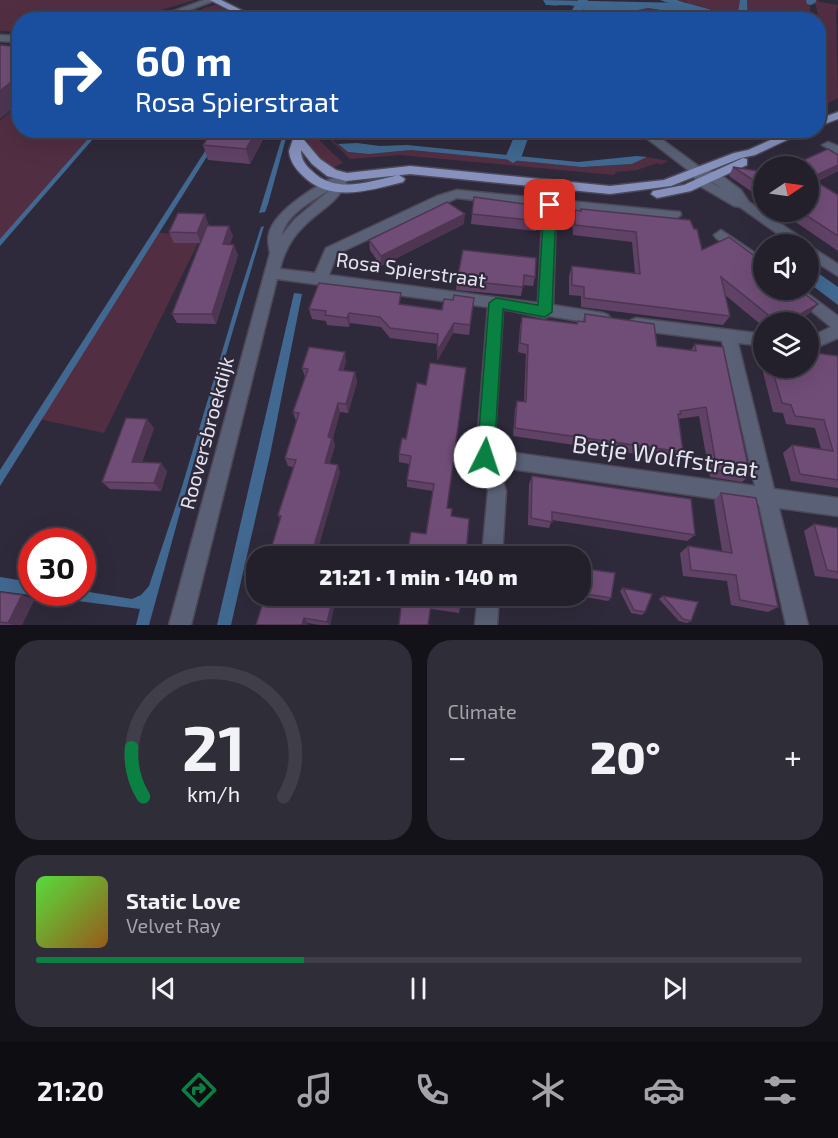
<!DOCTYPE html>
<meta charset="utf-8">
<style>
body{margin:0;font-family:"Exo 2",sans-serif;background:#2f2d38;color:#f1f3f6;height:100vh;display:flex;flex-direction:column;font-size:22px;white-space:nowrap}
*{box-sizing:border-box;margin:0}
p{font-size:20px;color:#a3a3a9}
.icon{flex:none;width:33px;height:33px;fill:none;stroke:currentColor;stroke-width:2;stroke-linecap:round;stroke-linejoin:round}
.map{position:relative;height:625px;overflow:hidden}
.drawer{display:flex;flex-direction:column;gap:15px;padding:15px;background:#131218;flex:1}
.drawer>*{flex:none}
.guide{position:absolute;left:12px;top:12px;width:814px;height:126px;border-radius:24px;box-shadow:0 6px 24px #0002,0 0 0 2px #403e48;background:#1a4fa0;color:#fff;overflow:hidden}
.needle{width:39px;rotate:77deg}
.fabs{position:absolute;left:753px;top:156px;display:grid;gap:12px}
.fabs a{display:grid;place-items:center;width:66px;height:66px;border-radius:50%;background:#23202c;box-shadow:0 6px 24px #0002,0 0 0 2px #403e48;font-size:30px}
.speed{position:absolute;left:18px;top:528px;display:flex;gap:12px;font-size:30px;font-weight:700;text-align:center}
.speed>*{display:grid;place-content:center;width:78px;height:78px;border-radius:50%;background:#23202c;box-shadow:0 6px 24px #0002,0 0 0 2px #403e48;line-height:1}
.speed .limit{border:9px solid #d22;background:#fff;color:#111}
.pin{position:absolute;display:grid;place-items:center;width:51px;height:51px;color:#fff;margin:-26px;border-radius:12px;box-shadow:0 3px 9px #0006}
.me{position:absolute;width:66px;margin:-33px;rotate:4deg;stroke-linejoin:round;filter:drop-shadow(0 0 4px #0008)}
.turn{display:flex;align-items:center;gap:21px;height:126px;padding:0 24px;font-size:27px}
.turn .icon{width:78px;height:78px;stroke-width:2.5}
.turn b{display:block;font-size:42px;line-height:51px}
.big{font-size:45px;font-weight:800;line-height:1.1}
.drawer .widget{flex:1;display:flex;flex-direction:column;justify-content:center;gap:9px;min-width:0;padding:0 21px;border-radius:24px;background:#2f2d38}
.drawer .dial{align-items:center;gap:0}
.dial svg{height:156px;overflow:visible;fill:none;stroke:#403e48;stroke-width:7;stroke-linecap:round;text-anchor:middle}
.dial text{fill:#f1f3f6;stroke:none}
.song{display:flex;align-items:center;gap:18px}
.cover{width:72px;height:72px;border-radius:9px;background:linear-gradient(135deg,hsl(110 70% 55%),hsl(30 70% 35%))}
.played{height:6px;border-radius:3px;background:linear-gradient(90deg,#0b8043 35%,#403e48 35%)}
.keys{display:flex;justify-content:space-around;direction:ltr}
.heat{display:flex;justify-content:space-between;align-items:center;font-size:33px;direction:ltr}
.drawer .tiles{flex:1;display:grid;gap:15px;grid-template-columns:1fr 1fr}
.widget:last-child{grid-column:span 2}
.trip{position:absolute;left:246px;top:546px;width:345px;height:60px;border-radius:24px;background:#23202c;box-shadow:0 6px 24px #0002,0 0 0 2px #403e48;font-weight:800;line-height:60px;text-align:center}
.menu{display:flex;height:96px;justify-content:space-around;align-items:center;background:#0e0d12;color:#a3a3a9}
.menu .icon{width:42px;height:42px}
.menu .active{color:#0b8043}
.menu b{font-size:27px;color:#f1f3f6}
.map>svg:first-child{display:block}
</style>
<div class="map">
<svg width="838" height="625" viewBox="0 0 838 625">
<rect width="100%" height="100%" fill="#2f2a3b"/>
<path fill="#522e43" d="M0,0H195L131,19L20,20L19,32L0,31Z
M678,0H740L737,17Z
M747,0H818L819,2L838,5L836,11L838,98L819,108V47L823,48L816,5L810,4L811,19H748Z
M216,5L244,19H193L203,8Z
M648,8L721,19L614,20L623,13Z
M19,103L20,130L97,131L0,240V121Z
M309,131H315V136L343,163L332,168C319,162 304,147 309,131Z
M323,133L348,152L369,154L411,150L582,167L632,164L647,157L669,161L660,165L657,163L637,170L616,172L614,175L400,155L350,159Z
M153,232L201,237L104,433L34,418Z"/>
<path fill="#416890" d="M543,0L687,3L737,17L740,0H747L748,19H721L648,8L623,13L614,19H595C575,0 571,7 546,5Z
M95,131H100L0,246V239Z
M218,131H223L0,486V470Z
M284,131H288L268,204L265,212L259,213Z
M357,143L380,146L407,145L578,162L637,156L647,157L632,164L582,167L411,150L369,154L348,152L338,144Z
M264,226L193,465L149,625H136L140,609L0,591V577L31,582L32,592H82L83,591L132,599L141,595L149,586L181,490L238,298L261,227Z
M808,266L838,287V305L809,283Z
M294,293L302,294L270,455L231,625H217Z"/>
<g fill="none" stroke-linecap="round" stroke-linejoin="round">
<path stroke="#416890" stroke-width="4" d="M660,20L664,7"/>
<path fill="#416890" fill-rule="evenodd" d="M578,0H588L577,20H566Z
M660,0H677L736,20H717Z
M806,0H816V2L811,5L807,4Z
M517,130H531L521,158L513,163L505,158Z"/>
<g stroke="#4c4858" stroke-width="3">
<path id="minor" d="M204,0H216L163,20H149Z
M0,35L20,36V42L0,41Z
M636,130H649L701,168L718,173L741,190L749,202L806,241L807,244H792L740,207L734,206L698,185L692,173ZM706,178L724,190L707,180Z
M828,142L838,146V154L822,145Z
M342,174L348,178C340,201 323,208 306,224C293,236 284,251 280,269L315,273L326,248L437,196L457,190L680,212L681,215L675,219L556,210L553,305L603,313L608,315L611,319L608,323L603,325L549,316L545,318L503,309L494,450L755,486L722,341L636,330L631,328L628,324L631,320L636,318L764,334V346L738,343L774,489L838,498V516L779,508L808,625H786L759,505L498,467L506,491L502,556H482L488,491L476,457L488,307L277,279L191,625H169L270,253C269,247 267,240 269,234C273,211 322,181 342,174ZM331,189L295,219L282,235C286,214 314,200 331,189ZM457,198L543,208L538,303L329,275L337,254Z
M721,230L764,259V272L716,238L714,235Z
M808,245L838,264V276L808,257Z
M786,290H803L838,316V338L808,351V338L831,327Z
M478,596H499L497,625H475Z"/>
</g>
<g stroke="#4c4858" stroke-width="3">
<path id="major" d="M210,0H221L261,20H249Z
M838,112V119L819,126V119Z
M296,130H307L304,140L320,159L336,170L347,173L410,166L610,186L664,180L734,153L748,150L793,130H808L755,155L741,158L671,186L610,194L410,174L346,181L327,176L312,164L301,150C301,159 305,165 312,171C336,195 370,181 399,175L405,179L403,182C370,190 330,204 302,175C295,168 290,161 289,151Z
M743,158L747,159V165L691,191L657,198L651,194L653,191L684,185Z"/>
</g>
<use href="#minor" fill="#5a6075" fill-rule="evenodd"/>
<use href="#major" fill="#8691bd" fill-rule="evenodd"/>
</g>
<path fill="#604266" d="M268,130L250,164L208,160L203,145Z
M838,152V171L816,182L838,195V251L781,212H808V166L837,154Z
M733,167L764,172V200L729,176Z
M575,210L702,250L810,313L795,322H764V327L725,295L730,316L723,325L581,307V296L569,295V276L572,266L635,274L632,242L573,235L572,220Z
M472,214L538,221L536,231L471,224Z
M464,224L381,266L370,250L369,240Z
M209,225V226L233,236L230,244L238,255L216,324L177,323L172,314L200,243H174L169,232Z
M536,258L535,277L533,286L523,285L521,296L456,290L457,280Z
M474,298L469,335L453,333L437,361L438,344L390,338L381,327L350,323L349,327L327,325L326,321L312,319L309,309L402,304L442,310L453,300Z
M585,314L657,346L691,350L695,344L750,475L742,482L710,477L699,416L678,419L683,452L677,460L513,436L515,409L517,401H524L526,354L518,352L520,326L522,317L577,324L582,322Z
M764,350V368H808L838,356V488L791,481L783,453L792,445L821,449L815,428L786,424L783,413L773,412L759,356Z
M346,361L343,371L355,372L357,382L348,413L340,412L333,438L335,446L329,464L338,465L340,473L280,519L278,515L293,467L288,466L285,458L297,421H296L293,412L305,377L302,368Z
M466,368L433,491L407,487V480L409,464L399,462V454L426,385Z
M154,428L142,462L167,471L161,491L110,489L102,482Z
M532,476L695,535L687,541L552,520L549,528L528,525L529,484Z
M721,493L778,607L768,612L731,605L727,581L683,576L680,553L688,546L722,551L714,501Z
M814,524L838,528V579L815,576L804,531Z
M580,568L611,598L608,601L579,596H580Z
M623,588L645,612L642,615L631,613L620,591Z
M0,592L22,595L34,600L22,625H0Z
M265,596H317L316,599L332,602L334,607L330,625H320L308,623Z
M663,596L691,621L687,623L679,621L659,599Z
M412,600L460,608L459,613L431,609Z"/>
<path fill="#4e3653" d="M20,75V102L0,119V91Z
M257,130H268L250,164L246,149Z
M838,165V171L808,185L810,178Z
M205,214L209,225L201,244L197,233Z
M465,214L464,224L381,266V256Z
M229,226L233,236L226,254L223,244Z
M234,245L238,255L216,324L212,314Z
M818,304L810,313L795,322H787Z
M349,313L350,323L349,327L347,318Z
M454,323L453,333L437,361V351Z
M345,352L346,361L341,380L339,370Z
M355,372L357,382L348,413L346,404Z
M338,403L340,412L333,438L335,446L327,471L325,463L328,437Z
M147,419L154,428L139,470L132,462Z
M161,463L167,471L161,491L154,483Z
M338,465L340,473L316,556H311Z
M22,595L34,600L22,625H13L8,623Z
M312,596H317L315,604L312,598Z
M332,602L334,607L330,625H329L327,622Z
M304,618L308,623L307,625H302Z"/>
<path fill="#704d77" stroke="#4e3653" stroke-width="1.5" d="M0,45L20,47V75L0,91Z
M213,130H257L246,149L203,145Z
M828,149L838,155V165L810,178L838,195V236L801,212H808V166H790Z
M733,167L764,172V187Z
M474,197L539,206L538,221L472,214Z
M447,202L465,214L381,256L369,240Z
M581,209L690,220L694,229H697L702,250L729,237L764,263V290H799L818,304L787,322H777L721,277L730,316L584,298V287L572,285V266L640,274L636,232L575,225V210L581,211Z
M178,213L205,214L197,233L169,232Z
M207,226H229L223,244L234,245L212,314H172Z
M463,250L536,258L535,277L524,275L523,287L457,280Z
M319,283L401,293L399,304L442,310L444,299L453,300L454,295L474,298L470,325L454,323L437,351L438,334L390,328L380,317L349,313L347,318L325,315L326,311L309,309Z
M585,314L654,324L657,346L696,351L695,344L723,347L750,475L717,470L706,407L680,411L681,414H678L683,452L515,428L517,401L526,402L528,345L520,343L522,317L577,324L578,321L585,322Z
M309,347L345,352L339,370L355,372L346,404L338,403L328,437L332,438L325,463L338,465L311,556H269L281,516L278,515L296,460L285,458L299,413L293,412L308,369L302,368Z
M808,352L838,356V480L800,474L792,445L833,451L824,420L795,416L791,405L782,403L772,368H808Z
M430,363L466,368L447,508L452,509L451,516L469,519L466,556H407L411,532L426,534L434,484L407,480L411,456L399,454L402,438L406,439L417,383L426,385Z
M126,418L147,419L132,462L161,463L154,483L102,482Z
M532,476L691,499L695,535L552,512V522L531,518Z
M721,493L756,498L778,607L740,600L736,575L691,570L688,546L732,553Z
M814,524L838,528V572L827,570Z
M580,568L615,573L611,598L580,593Z
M623,588L652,594L645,612L634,610Z
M0,592L22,595L8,623L0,622Z
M265,596H312V598L332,602L327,622L304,618L302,625H256Z
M412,596H462L460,608L431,604L428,625H399L402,599L412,600Z
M663,596L698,602L691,621L683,619Z"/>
<path fill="#0b8043" stroke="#07532c" stroke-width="1.5" d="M550,201L556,205L552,312L545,317L503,309L494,457L491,462L485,464L480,462L477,457L489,303L496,298L538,305L544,205Z"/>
<g text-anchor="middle" stroke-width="4.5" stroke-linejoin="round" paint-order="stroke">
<g font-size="20" fill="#e6e4ef" stroke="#2f2a3b">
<text transform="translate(411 270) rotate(8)" y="7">Rosa Spierstraat</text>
<text transform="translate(207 433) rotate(-75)" y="7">Rooversbroekdijk</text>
</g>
<g font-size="24" fill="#e6e4ef" stroke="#2f2a3b">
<text transform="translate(665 457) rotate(8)" y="8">Betje Wolffstraat</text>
</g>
</g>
</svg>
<div class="fabs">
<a><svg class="needle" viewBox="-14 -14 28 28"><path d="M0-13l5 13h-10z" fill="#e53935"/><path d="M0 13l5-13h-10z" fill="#a3a3a9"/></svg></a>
<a><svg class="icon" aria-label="sound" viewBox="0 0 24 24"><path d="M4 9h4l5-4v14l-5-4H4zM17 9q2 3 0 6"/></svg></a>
<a><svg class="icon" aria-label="layers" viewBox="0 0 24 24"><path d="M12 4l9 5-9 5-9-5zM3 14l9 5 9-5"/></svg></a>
</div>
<div class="speed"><div class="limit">30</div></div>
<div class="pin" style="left:550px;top:205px;background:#d93025"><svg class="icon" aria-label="arrive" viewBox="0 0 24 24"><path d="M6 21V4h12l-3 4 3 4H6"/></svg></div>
<svg class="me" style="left:485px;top:457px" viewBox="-20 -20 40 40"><circle r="19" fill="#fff"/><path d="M0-13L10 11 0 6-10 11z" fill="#0b8043"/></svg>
<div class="trip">21:21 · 1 min · 140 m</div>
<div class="guide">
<div class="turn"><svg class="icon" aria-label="right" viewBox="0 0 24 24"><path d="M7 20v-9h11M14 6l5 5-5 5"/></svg><div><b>60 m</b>Rosa Spierstraat</div></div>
</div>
</div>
<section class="drawer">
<div class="tiles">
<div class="widget dial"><svg viewBox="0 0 100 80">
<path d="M14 69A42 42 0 1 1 86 69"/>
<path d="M14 69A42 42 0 0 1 8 44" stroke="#0b8043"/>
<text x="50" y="56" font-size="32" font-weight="700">21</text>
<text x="50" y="72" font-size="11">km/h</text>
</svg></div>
<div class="widget"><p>Climate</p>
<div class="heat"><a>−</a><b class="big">20°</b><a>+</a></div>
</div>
<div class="widget">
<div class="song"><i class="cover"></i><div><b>Static Love</b><p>Velvet Ray</p></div></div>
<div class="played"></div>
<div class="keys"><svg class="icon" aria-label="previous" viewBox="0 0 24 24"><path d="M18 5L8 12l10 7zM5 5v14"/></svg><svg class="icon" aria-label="pause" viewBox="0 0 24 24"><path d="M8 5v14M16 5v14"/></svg><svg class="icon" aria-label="next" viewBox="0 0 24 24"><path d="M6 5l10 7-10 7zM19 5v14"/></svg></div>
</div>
</div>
</section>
<nav class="menu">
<b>21:20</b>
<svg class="icon active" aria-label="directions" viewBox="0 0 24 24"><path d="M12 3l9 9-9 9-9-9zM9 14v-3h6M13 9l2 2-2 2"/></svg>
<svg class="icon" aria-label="music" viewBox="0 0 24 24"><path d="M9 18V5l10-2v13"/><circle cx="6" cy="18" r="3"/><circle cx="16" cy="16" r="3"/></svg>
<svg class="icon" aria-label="phone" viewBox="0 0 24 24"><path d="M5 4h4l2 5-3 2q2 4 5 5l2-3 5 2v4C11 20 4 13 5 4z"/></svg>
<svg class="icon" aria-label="climate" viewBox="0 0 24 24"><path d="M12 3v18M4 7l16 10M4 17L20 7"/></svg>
<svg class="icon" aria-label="car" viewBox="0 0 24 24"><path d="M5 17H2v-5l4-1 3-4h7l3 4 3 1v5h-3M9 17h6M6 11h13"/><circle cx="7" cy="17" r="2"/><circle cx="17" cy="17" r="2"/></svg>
<svg class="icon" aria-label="filters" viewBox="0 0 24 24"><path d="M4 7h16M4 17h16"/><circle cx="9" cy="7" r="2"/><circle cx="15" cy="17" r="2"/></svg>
</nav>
